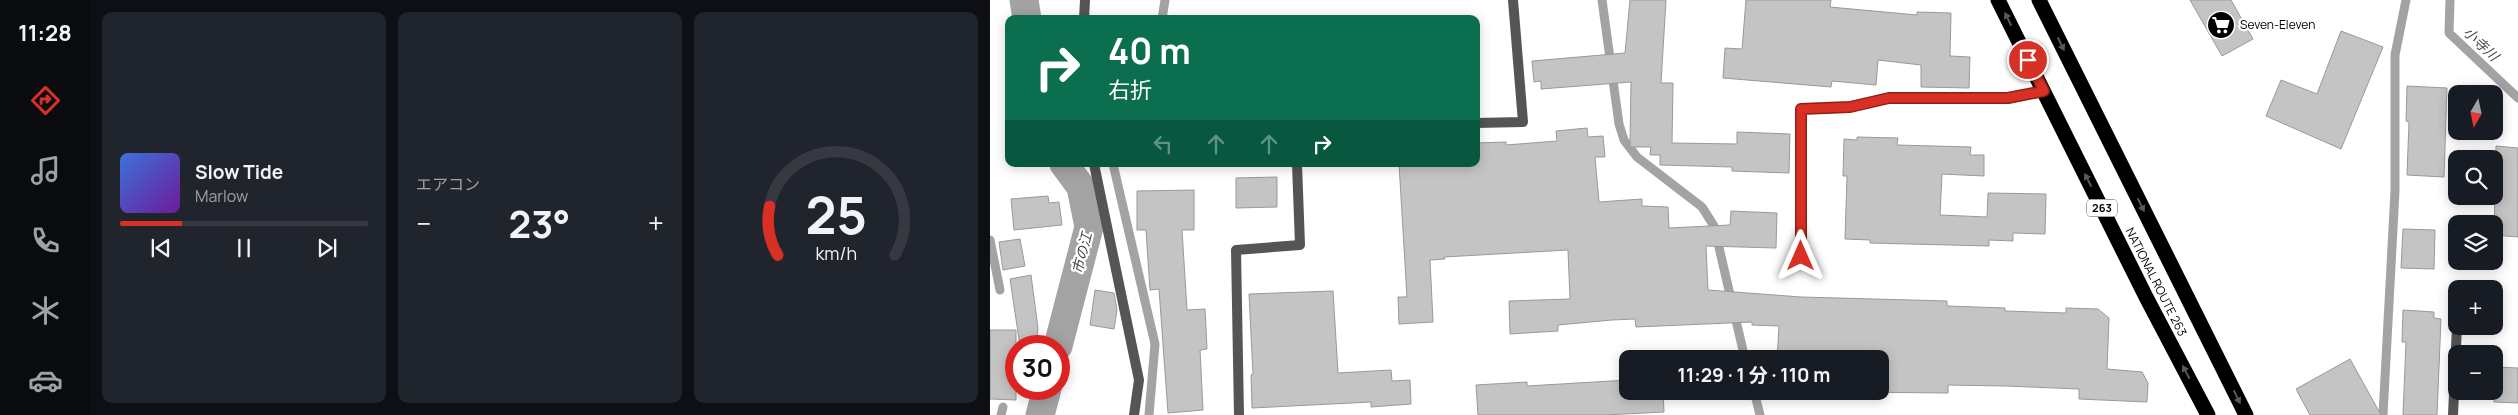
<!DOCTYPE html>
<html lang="ja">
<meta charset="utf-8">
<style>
body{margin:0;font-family:Manrope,"Noto Sans JP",sans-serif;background:#20242c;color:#f1f3f6;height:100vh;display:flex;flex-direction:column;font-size:19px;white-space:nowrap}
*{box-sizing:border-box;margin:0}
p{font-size:16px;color:#9ea1a6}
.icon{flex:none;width:28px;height:28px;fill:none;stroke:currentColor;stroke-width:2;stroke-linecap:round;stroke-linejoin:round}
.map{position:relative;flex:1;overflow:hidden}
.drawer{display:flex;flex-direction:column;gap:12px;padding:12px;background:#0d0f14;width:900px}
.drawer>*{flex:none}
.hud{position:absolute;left:15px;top:15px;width:475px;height:152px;border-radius:10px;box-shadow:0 2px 12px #0003;background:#0b6e4f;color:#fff;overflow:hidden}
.needle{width:32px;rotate:189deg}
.tools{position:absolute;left:1458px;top:85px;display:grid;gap:10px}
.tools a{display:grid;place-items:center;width:55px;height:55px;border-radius:10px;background:#171b24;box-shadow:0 2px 12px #0003;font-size:25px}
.speed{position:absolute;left:15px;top:335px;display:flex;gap:10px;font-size:25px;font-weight:700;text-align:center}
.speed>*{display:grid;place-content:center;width:65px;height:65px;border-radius:50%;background:#171b24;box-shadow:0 2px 12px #0003;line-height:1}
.speed .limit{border:8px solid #d22;background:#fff;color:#111}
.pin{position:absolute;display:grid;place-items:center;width:42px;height:42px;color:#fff;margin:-21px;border:2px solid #fff;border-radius:50%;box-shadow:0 1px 5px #0007}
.me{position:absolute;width:55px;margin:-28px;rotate:0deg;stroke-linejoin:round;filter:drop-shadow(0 0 4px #0008)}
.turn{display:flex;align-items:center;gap:18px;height:105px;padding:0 20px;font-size:22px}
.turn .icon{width:65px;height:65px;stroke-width:2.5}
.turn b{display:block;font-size:35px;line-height:42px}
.lanes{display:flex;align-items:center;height:48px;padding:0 20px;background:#0003;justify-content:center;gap:25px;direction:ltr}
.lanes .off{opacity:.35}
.big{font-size:38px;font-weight:700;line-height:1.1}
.drawer .tile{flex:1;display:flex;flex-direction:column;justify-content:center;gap:8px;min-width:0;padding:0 18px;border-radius:10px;background:#20242c}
.drawer .dial{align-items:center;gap:0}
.dial svg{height:130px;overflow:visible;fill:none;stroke:#363941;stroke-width:7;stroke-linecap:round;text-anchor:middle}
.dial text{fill:#f1f3f6;stroke:none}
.song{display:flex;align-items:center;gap:15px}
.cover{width:60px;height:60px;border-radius:8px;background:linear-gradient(135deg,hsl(220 70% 55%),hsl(280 70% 35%))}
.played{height:5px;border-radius:2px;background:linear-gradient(90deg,#d93025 25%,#363941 25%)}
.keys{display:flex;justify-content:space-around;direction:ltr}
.heat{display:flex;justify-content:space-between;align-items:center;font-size:28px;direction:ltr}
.drawer .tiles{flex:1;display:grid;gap:12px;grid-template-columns:repeat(3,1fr)}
.trip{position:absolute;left:629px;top:350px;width:270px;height:50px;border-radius:10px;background:#171b24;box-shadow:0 2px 12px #0003;font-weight:700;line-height:50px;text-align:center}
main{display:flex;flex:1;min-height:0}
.menu{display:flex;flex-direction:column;width:90px;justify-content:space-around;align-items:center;background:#090b0e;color:#9ea1a6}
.menu .icon{width:35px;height:35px}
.menu .active{color:#d93025}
.menu b{font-size:22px;color:#f1f3f6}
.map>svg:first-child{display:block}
</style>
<main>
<nav class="menu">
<b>11:28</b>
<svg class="icon active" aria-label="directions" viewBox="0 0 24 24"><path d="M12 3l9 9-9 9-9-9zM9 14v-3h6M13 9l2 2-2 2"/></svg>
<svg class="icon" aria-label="music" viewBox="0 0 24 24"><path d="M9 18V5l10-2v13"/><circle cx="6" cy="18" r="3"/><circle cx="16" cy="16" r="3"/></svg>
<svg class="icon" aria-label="phone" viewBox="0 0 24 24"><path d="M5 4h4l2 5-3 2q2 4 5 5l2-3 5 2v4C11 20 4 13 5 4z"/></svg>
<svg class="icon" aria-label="climate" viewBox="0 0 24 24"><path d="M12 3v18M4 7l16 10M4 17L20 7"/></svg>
<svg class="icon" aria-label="car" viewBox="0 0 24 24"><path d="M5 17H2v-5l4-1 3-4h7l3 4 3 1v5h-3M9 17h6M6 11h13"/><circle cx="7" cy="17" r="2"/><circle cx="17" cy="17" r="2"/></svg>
</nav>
<section class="drawer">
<div class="tiles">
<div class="tile">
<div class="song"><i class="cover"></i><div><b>Slow Tide</b><p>Marlow</p></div></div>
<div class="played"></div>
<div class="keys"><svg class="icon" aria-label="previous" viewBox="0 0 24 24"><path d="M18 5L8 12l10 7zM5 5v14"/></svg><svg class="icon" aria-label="pause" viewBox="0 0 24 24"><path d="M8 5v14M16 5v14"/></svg><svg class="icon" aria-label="next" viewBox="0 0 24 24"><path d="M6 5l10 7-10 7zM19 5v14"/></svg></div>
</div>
<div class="tile"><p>エアコン</p>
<div class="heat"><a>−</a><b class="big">23°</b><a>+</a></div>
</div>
<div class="tile dial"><svg viewBox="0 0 100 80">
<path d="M14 69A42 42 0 1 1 86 69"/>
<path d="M14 69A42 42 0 0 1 9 39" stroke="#d93025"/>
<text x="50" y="56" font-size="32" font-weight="700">25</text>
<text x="50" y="72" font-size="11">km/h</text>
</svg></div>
</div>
</section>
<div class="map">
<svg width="1528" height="415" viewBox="0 0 1528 415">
<rect width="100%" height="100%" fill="#fff"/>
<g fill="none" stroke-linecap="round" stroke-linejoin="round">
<path stroke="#a3a3a3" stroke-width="9" d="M612,0L629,124L634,140L647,157L712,207L724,226L755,359
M1460,0L1459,33L1528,98
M172,19L175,0
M123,164L165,344L159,415
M0,240L10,290
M764,391L770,415
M11,415L13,407
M1393,415L1405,191V55L1416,0"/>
<path stroke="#a3a3a3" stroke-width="29" d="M34,0L37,19
M68,346L99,227L91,187L74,164
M50,415L57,389"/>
</g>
<path fill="#c4c4c4" stroke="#999" d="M640,0H676L671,83H683L682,143L747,144V132L800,134L799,173L742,171V167L670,165V155H660L661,147H640L641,82L551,89V81L544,82L542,61L635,53Z
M756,0H841L840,7L927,15V12L961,13L960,56L980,57L979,88L931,87V65L888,60L886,85L842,81L841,87L733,78L735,48L752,49Z
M1200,0H1241L1263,39L1232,56Z
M1351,31L1393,47L1351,149L1276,116L1291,80L1327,94Z
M1417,86L1457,88L1454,177L1417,175L1419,122L1416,121Z
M597,128L598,137L613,136L615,157H605L609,202L652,199V206L678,207L679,228L740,225L741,211L787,213L786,248L716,246L718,290L811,297L957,301V306L1015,308V311L1076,313V308L1108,309L1119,318L1117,369L1152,372L1158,383L1157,402L1089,399V389L1016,386L958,385V393L860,392L890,391V359H787L789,326L762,325V322L646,327L645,319L622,320L568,325V331L520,334L519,301L580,299L578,250L454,257L455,259L440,260L443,322L409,324L408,297H417L409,164H486V143L516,142V145L567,141L566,131Z
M867,137L908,138L907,145L981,147L980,155H994V176L952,174L950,215L997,217L998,193L1056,194L1055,234L1023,233V241L999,240V246L880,243V240L855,239L857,176H853L854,139L867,140Z
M1506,146L1528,148V237L1504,235Z
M287,177V207L246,208V178Z
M204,190V230H192L197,310L215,309L217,349L210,350L213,410L178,413L169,289L160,290L156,230H147V191Z
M58,196L59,203L69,202L72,225L24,230L21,199Z
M1413,229L1445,230L1444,269L1411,268Z
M30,239L35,266L13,270L9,242Z
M41,275L48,328L46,346H30L20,279Z
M105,290L124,293L127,310L124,329L100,325Z
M343,291L348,373L401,370L402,381L420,380L421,404L381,407V402L262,408L261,375L263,374L259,294Z
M1413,310L1444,312V318L1451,319L1447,415H1413L1416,342H1412Z
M0,330H26V400L0,399Z
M1360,359L1391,415H1320L1306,389Z
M1504,367L1528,368V403L1504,402Z
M638,380V391H673L674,412L614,415H488L486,385L537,382V386Z"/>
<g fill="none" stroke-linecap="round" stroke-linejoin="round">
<path stroke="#555" stroke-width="10" d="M94,19L95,0
M486,123L533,122L523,0
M104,164L149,380L144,415
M811,256V109L860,107L899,98H1017L1053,91
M249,415L246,250L310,245L307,164
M1463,415L1467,326"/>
<path stroke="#000" stroke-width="15" d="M1008,0L1156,297L1218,415
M1049,0L1256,415"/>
</g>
<defs><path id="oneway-solid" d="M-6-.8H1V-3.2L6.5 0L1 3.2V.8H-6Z" transform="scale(1.25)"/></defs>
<g fill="#595959">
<use href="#oneway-solid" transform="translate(1018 19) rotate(-116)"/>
<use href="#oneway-solid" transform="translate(1071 44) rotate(64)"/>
<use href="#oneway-solid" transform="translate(1098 180) rotate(-117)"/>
<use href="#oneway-solid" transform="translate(1151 205) rotate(64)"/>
<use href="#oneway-solid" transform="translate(1196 372) rotate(-118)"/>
<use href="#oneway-solid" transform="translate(1247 397) rotate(64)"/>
</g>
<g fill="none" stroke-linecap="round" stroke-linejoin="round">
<g stroke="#8d1f18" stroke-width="12">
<path id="route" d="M811,256V109L860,107L899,98H1018L1054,91L1038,60"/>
</g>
<use href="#route" stroke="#d93025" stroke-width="9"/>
</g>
<defs>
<g id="supermarket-disc" transform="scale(1.4375)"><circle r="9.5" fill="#000" stroke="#fff"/><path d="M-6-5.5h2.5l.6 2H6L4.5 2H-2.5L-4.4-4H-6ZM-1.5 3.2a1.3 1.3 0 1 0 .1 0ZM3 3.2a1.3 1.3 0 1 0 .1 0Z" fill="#fff"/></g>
</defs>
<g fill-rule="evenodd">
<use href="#supermarket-disc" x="1231" y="25"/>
</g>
<g text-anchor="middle" stroke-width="4.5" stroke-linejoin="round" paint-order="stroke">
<rect fill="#fff" stroke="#4c4c4c" stroke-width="1" x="1097" y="199.5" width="30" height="17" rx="4"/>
<g font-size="11" font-weight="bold" fill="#000">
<text x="1112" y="212">263</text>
</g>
<g font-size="12" fill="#000" stroke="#fff" text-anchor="start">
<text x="1250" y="29">Seven-Eleven</text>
</g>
<g font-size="12" fill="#000" stroke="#fff">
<text transform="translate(1166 282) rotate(63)" y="4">NATIONAL ROUTE 263</text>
</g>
<g font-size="14" font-style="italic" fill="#444" stroke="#fff">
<text transform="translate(1491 44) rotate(43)" y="5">小寺川</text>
<text transform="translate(92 253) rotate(-76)" y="5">市の江</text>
</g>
</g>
</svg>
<div class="tools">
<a><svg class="needle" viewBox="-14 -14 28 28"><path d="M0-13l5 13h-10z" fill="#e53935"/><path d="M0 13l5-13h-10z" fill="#9ea1a6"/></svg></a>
<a><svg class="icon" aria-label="search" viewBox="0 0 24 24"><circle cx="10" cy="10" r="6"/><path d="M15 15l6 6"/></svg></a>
<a><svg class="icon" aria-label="layers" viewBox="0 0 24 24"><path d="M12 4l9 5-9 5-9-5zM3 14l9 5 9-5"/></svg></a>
<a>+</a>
<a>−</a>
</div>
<div class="speed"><div class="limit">30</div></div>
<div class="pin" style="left:1038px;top:60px;background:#d93025"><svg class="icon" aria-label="arrive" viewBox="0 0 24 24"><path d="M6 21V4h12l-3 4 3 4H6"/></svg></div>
<svg class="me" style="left:811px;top:256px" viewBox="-20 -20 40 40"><path d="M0-17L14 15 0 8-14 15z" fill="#d93025" stroke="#fff" stroke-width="4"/></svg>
<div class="trip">11:29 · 1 分 · 110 m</div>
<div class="hud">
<div class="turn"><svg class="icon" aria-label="right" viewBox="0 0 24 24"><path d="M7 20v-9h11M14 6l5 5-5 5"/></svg><div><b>40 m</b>右折</div></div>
<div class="lanes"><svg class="icon off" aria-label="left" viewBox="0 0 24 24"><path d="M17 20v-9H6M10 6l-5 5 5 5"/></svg><svg class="icon off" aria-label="ahead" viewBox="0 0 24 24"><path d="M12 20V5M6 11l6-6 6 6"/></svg><svg class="icon off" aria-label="ahead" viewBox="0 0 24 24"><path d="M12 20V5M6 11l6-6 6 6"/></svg><svg class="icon" aria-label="right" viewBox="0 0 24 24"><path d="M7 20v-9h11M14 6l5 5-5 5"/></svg></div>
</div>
</div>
</main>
